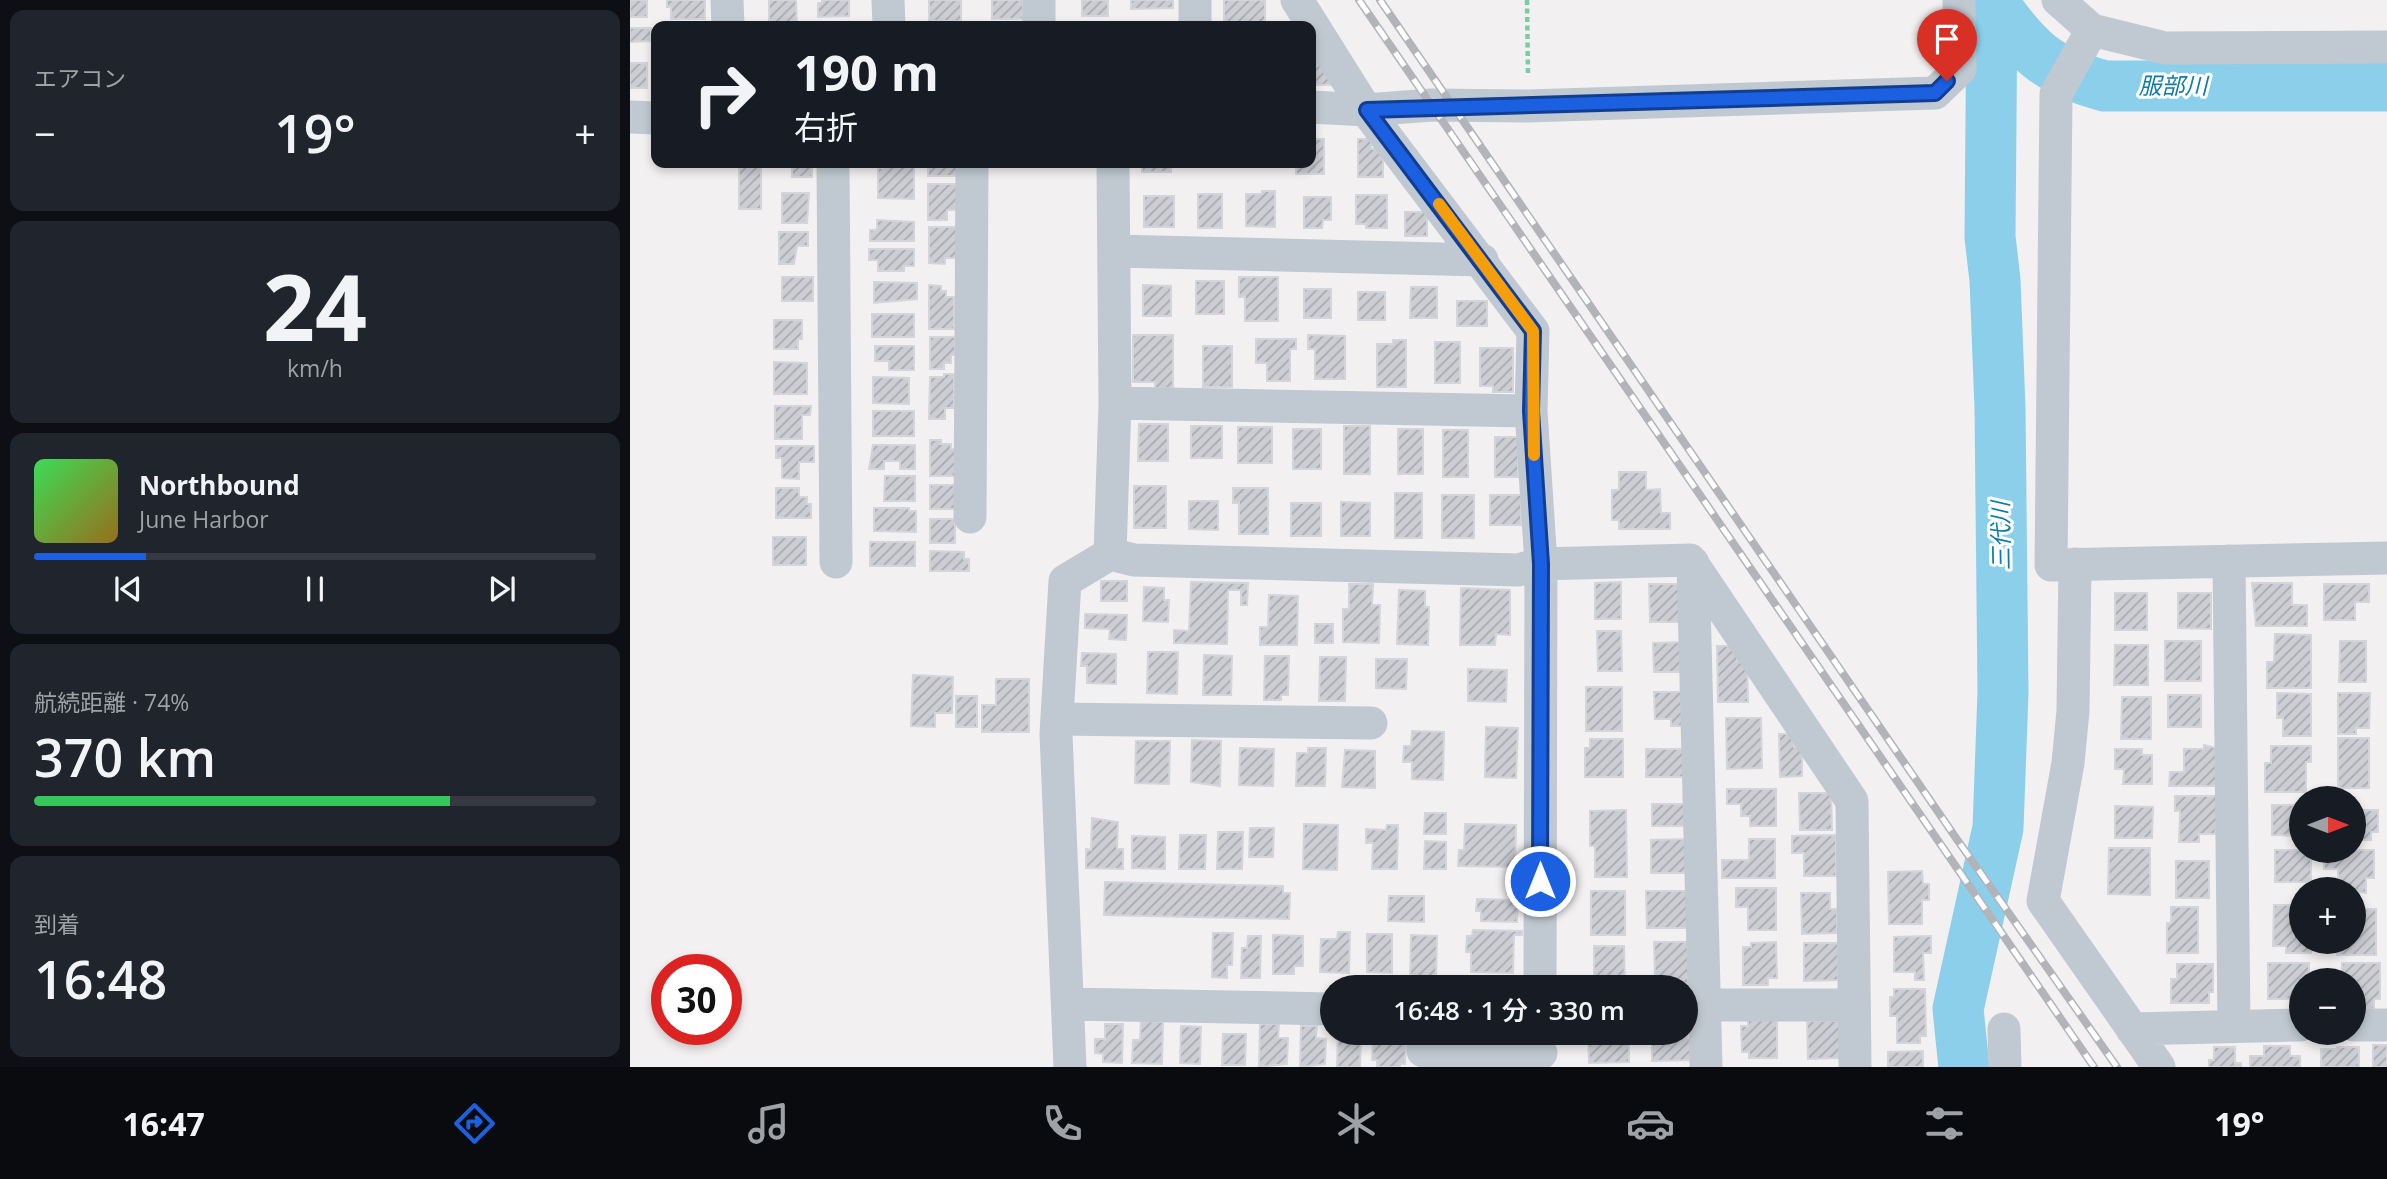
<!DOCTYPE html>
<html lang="ja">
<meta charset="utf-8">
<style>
body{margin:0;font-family:"Open Sans","Noto Sans JP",sans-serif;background:#20242c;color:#f1f3f6;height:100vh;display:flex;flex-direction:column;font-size:26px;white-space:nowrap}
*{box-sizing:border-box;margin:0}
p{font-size:23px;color:#9ea1a6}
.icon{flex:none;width:38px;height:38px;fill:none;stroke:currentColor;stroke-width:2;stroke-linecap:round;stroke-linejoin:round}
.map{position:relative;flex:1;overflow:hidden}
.sheet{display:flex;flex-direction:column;gap:10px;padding:10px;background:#0d0f14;width:630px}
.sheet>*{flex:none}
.banner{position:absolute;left:21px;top:21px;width:665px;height:147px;border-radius:14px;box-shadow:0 4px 10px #0003;background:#171b24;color:#f1f3f6;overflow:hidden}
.needle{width:46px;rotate:90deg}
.controls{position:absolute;left:1659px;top:786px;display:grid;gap:14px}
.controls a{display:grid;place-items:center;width:77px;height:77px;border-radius:50%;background:#171b24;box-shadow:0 4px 10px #0003;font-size:35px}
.speed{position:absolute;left:21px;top:954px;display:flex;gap:14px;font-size:35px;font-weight:700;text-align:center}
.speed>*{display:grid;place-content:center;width:91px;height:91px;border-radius:50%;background:#171b24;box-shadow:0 4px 10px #0003;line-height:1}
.speed .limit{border:10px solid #d22;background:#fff;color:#111}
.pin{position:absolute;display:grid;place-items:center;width:60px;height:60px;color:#fff;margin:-72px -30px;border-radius:50% 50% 50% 0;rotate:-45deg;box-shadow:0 0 7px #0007}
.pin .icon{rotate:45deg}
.me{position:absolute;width:77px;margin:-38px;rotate:0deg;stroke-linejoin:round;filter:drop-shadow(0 0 5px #0008)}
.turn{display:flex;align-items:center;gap:24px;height:147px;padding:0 28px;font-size:32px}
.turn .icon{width:91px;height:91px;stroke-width:2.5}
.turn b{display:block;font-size:49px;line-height:60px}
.big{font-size:52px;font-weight:600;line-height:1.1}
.sheet .widget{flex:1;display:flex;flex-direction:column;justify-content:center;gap:10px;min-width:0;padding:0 24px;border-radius:14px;background:#20242c}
.sheet .dial{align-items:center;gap:0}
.dial b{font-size:91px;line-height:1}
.song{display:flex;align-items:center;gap:21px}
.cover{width:84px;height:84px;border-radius:10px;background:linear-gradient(135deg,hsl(130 70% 55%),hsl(40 70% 35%))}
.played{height:7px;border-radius:4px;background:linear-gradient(90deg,#1b60e1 20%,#363941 20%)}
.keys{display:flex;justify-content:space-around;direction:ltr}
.heat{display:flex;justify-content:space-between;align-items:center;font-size:38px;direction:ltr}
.charge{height:10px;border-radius:5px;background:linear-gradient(90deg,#34c759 74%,#363941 0)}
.trip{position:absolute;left:690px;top:975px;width:378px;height:70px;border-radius:35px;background:#171b24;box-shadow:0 4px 10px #0003;font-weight:600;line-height:70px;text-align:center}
.menu{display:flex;height:112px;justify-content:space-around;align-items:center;background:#090b0e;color:#9ea1a6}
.menu .icon{width:49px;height:49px}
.menu .on{color:#1b60e1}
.menu b{font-size:32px;color:#f1f3f6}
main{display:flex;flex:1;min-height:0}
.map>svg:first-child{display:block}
</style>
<main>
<section class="sheet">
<div class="widget"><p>エアコン</p>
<div class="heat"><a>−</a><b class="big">19°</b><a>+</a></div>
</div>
<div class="widget dial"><b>24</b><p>km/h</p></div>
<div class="widget">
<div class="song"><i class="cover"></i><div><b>Northbound</b><p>June Harbor</p></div></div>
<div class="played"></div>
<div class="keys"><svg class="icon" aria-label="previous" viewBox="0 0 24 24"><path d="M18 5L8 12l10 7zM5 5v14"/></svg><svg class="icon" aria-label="pause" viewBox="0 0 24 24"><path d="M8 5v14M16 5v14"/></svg><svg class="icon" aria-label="next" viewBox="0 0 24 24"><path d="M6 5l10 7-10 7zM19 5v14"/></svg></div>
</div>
<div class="widget"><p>航続距離 · 74%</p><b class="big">370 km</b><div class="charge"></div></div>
<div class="widget"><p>到着</p><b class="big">16:48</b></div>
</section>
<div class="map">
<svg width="1757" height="1067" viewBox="0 0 1757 1067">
<defs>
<pattern id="building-hatch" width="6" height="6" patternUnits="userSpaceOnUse" patternTransform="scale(1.75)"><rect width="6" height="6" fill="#cdced4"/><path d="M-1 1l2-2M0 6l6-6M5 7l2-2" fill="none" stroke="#a8aaaf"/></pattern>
</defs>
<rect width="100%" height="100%" fill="#f2f0f0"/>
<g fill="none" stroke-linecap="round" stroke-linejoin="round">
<path stroke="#8ccfeb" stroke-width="51" d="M1362,1C1397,50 1415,70 1475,86H1757
M1334,1067L1328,1009L1368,828L1373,693L1370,408L1365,280L1360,237L1362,0"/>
</g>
<path fill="url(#building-hatch)" stroke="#d4d5db" stroke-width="2" d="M0,0H17V17H0Z
M37,0H75V19H41V7H37Z
M139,0H166L167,26H139Z
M192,0H219V16L188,17V3H192Z
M299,0H331V21H299Z
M362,0H393V19H362Z
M452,0H478V16H452Z
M501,0H543V8L501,9Z
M594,0H635V26H594Z
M0,28H21V41L0,42Z
M681,50L702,85H681Z
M0,63H17V88H0Z
M681,139H694V174H666V163H681Z
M728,139H741V149H753V177H728Z
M122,163H131V209H109V165Z
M162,163H182V177H162Z
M254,163H284V199L248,198V168H253Z
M298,163H327V176H298Z
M512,163H541V172H512Z
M562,163H593V167H562Z
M613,163H641V167H613Z
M298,184H327V210H317V220H298Z
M632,191H645V227L616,226V194H632Z
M152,193H179L177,223H152Z
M568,194H592V228H568Z
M726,195H757V228H736V224H726Z
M514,196H544V227H514Z
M674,197H701V220H693L692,228H674Z
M775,212H797V236H775Z
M247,220L284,222V241H240V230H247Z
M299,227H327V258H315V264L299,263Z
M149,232H178V246H167L164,264H149Z
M239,249H284V266H274V271H248V260H239Z
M152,277H183V301H152Z
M609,277H648V321H615V297H609Z
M566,281H594V314H566Z
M244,282L287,283V299L244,303Z
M299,285L311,286V291H316V297H324V329H299Z
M513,285L541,286V316H513Z
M781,287H807V318H780Z
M674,289H701V318H674Z
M728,292H755V320H728Z
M827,301H857V326H827Z
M242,314H284V337H242Z
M144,320H172V339H168V349H144Z
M503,335H543V388H525V382H503Z
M678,335L715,336V379H685V349H678Z
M300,337H325V355H321V363H314V369H300Z
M626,339H666V349H660V381H637V363H626Z
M763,340H776V387H747V344H763Z
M805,342H830V383H805Z
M245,346H284V370H259V361H245Z
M573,346H602V387H573Z
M850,348H883V392H863V386H850Z
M144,362L177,363V394H144Z
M314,374H324V408H315V419H299L300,377H314Z
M243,377L279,378V404L243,403Z
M145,406H181L180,415H172V439H145Z
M243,411H284V436H243Z
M509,424H538V461H508Z
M561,426H592V458H561Z
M714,426H740V474H714Z
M608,427H642V463H608Z
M663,429H691V469H663Z
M768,429H793V474H768Z
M813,430H838V477H813Z
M865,437H888V477H865Z
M300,440H311V444H321V449H325V476H300Z
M243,445H285V469H270V461H254V469H239Z
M146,446H184V462H169V479L152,478V458H146Z
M989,472H1016V490L1030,489L1031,513H1040V529H989V520H982V490H989Z
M255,476H285V501H254Z
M300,485H325V509H300Z
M504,486H536V528H504Z
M146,488H169V497H177V504H181V518H146Z
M603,488H638V534H609V503H603Z
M765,493H792V538H765Z
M812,495H844V538H812Z
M860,495H891V525H860Z
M559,501H588V530L559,529Z
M711,502L740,503V536H711Z
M661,503H691V536H661Z
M244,508H279V511H286V532L244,531Z
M300,519H325V543H300Z
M143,537H176V565H143Z
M240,542H285V566H240Z
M300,551L334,552V559H339V571H300Z
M471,581H497V601H471Z
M561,582L618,583L617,605H611V590H598L597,644L544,643V630L559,631Z
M991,582V619H965V583Z
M1622,583H1662V605H1677V626H1626Z
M719,584H743L742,605H750L749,643L713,642V609H719Z
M1019,584H1049L1050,622H1020Z
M1694,584H1739V602H1725V620H1694Z
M514,587L534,588V600H539L538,622L513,621Z
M831,588L880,590V635L866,634L865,645H830Z
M769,590L795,591V607H799L798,645L767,644Z
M1485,593H1517V630H1485Z
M1548,593H1581V629L1548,628Z
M639,595L668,596L667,645H630V627H638Z
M455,614L497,615L496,640L479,639L480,629L455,628Z
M685,624H703V643H685Z
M967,631H991L992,671H968Z
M1645,634L1681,635V688H1637V662H1644Z
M1535,641H1571V681H1535Z
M1710,641H1736V682H1709Z
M1056,642L1057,672H1024L1023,643Z
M1485,645H1518V685H1484Z
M1087,646H1107V661H1117L1118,702H1088Z
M518,652H548L547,694L517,693Z
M452,653L486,654V684L457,683V666H451Z
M574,655L602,656L601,695H573Z
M635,656H659L658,695H651V700H634Z
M690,657H716L715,701H689Z
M746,659H777L776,689L746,688Z
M838,669L877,670L876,702L838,701Z
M283,675L323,677L322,713H305V727L281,726Z
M366,679H399V732H352V705H366Z
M956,687H992V731H956Z
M1024,692H1053V726H1041V719H1025Z
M1647,693L1681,694V736H1653V718H1647Z
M1708,693H1740L1739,728H1726V734H1708Z
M1538,695H1571V727H1538Z
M326,696H347V727H326Z
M1492,697H1521V739H1491Z
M1096,718H1131L1132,768L1097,769Z
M856,727L888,728L886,778L855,777Z
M782,731L814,732L813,780L782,779V762H773L774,746H781Z
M1149,734H1163L1164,747H1172V776L1150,777Z
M1708,738H1739V788H1708Z
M960,739H993V777H955V748H960Z
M562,740L591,741L590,786L561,782Z
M506,741H540L539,784L505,783Z
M1574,745L1590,749L1589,786H1539L1540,772H1554V749H1574Z
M1641,746H1681V762H1676V792H1635V763H1641Z
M610,748L644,749L643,786L609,785Z
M678,748H696L695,786H666L667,753H678Z
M1016,749H1059V777H1016Z
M1485,749H1512V755H1522V784H1493L1494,769H1485Z
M715,750L745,751V788L712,787Z
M1097,789H1146V826H1120V816H1111V804H1097Z
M1169,793H1201L1202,830H1170Z
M1545,796H1591L1585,834H1569V842H1549L1550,811H1545Z
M1022,804H1059V826H1022Z
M1642,805H1671V836L1642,835Z
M1485,806L1523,807L1522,838H1485Z
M996,810L997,877H965V846H960V811Z
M1724,810H1748V832H1741V840H1724Z
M795,813H816V834H794Z
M462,818L488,822L487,849H493V869L456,868V849L461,850Z
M674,824L708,825L707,870L673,869Z
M835,824L886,825L885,867L828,866L829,850H834Z
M757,825H768L767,869H742L743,843H736V829L756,830Z
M620,828H644L643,857H619Z
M588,832H613L612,869H587Z
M550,835H576L575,869H549Z
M1206,835V876H1174V853H1162V836Z
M502,836L535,837V869L502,868Z
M1058,839L1059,873H1021V840Z
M1119,839H1145V878H1092V860H1119Z
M795,841L816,842V869H794Z
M1479,848H1520V895L1478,894Z
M1645,850H1681V882H1645Z
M1694,850H1744V878H1736V893L1708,889V869H1694Z
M1546,861H1579V898H1546Z
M1292,871L1293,884H1299V900H1292V924H1259L1258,872Z
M475,882L653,886V893H660L659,919L474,915Z
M1106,888H1146V930H1118V907H1106Z
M961,891H995V935H961Z
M1016,891H1061V928H1017Z
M1171,893H1200V909H1207V933L1172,934Z
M759,896H794V922L758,921Z
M847,899L888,900L887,922L851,921V911H846Z
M1644,905H1671V942H1681V953H1656V946H1643Z
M1541,907H1568V953H1537V923H1541Z
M1724,909H1746V955H1707V942H1724Z
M843,930L892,931V935H884L883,973L841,972V952H836L837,936H842Z
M708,932H720L719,973L690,972L691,939H707Z
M583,933H603L602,965H597V978L582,977Z
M737,934H762V973L737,972Z
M643,935L673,936V966H664V974H643Z
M781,935L807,936L806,979L780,978Z
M618,936H631L630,978H611L612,948H617Z
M1301,936V953H1293L1294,980H1285V972H1264V937Z
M1024,942H1058V987H1037V978H1025Z
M1146,942L1147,978H1138V985H1113V947H1121V943Z
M1174,943H1208V980L1174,981Z
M964,946H994L995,987H964Z
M1638,963H1679V980H1671V999H1638Z
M1712,963H1750V999H1744V1009H1724V980H1712Z
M1547,964H1583V992H1579V1003H1541V979H1547Z
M858,982H887V987H858Z
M1264,989H1295L1296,1036H1290V1043H1267V1016H1260V997H1264Z
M1118,1020H1147V1058H1119V1052H1112L1111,1026H1118Z
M511,1021L533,1022L532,1064L502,1063L503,1040H510Z
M1177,1021H1210V1058L1178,1059Z
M475,1024H493L492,1063L473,1062V1054L465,1053V1039H475Z
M630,1024H649L648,1038H658L657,1064L629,1067Z
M551,1026L571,1027L570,1064L550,1063Z
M671,1026H687L686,1038L696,1039L695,1064L670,1067Z
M1056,1028L1057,1038L1064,1037V1060L1022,1061V1033L1055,1032Z
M708,1032L731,1035L730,1067H707Z
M751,1032H770V1042H776L775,1064H770V1067H747V1060H742L743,1039H751Z
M958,1032H994V1039H999V1062L959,1063Z
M593,1034H616L615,1065H592Z
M1743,1045H1757V1067H1743Z
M1634,1046H1660V1056H1670V1067H1620V1056H1634Z
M1584,1047H1605V1063H1611V1067H1579V1060H1584Z
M1707,1047H1729V1067H1691V1049H1707Z
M1293,1051V1067H1258V1052Z"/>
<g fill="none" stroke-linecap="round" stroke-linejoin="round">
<path stroke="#77cdaa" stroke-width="4.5" stroke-dasharray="5 3.5" stroke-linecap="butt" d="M897,0L898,76"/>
<path stroke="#c0c9d1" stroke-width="33" d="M97,0L98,26
M258,0L259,26
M409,0V26
M667,0L736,110L903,331L901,411L911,564L910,987
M1428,0L1462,30L1535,48L1757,47
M565,26V0
M1462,30L1426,94L1421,565L1757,558
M681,107L736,110L802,105L898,106L1305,93L1330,69L1329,0
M0,117L26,118
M203,163L206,562
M484,251L852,260
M485,403L901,411
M340,517L342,163
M480,554L485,403L483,163
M1599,561L1604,1026
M1063,563L1076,1067
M1445,564L1443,711L1438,763L1413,901L1529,1067
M427,719L741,723
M438,1004L702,1009
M1055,1005H1224
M1724,1025H1757
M1374,1029L1375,1067
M1502,1029L1671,1025
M793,1032V1051L911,1053
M440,1067L426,734L435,581L480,554L504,560L888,570L911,564L1060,560L1222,801L1225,1067"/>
<g stroke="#b2b4ba" stroke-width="8">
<path id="rail" d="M729,0L1464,1067
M750,0L1326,838L1487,1067"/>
</g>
<use href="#rail" stroke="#fff" stroke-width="5" stroke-dasharray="16" stroke-linecap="butt"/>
</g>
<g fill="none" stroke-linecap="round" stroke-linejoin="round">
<g stroke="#123e92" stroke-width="18">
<path id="route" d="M910,881L911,564L901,411L903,331L737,110L1305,93L1317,81"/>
</g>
<use href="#route" stroke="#1b60e1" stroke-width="12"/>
<path stroke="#f59e0b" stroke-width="12" d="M809,204L903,331L904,455"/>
</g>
<g text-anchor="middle" stroke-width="6" stroke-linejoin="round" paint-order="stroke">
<g font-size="23" font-style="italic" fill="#0e7baa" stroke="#fff">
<text x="1543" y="94">服部川</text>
<text transform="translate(1371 536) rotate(-91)" y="8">三代川</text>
</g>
</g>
</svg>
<div class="controls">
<a><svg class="needle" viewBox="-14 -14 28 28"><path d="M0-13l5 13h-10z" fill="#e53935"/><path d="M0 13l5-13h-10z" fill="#9ea1a6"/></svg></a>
<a>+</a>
<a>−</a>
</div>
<div class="speed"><div class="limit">30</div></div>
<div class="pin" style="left:1317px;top:81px;background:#d93025"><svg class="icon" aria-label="arrive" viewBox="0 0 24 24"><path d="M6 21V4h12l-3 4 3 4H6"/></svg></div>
<svg class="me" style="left:910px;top:881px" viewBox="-20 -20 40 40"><circle r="17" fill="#1b60e1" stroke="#fff" stroke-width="3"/><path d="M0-11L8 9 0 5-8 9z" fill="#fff"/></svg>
<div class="trip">16:48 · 1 分 · 330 m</div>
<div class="banner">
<div class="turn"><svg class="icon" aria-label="right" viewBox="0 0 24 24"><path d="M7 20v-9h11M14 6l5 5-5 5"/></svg><div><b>190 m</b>右折</div></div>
</div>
</div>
</main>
<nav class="menu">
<b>16:47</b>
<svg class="icon on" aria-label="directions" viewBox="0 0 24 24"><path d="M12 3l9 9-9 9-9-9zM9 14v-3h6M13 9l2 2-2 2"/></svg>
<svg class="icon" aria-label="music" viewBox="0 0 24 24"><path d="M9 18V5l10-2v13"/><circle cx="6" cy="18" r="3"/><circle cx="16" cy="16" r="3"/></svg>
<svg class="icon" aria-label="phone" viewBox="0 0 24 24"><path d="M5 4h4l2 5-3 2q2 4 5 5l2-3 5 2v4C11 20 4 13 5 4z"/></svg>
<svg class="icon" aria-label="climate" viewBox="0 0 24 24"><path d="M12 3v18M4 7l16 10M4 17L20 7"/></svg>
<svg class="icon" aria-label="car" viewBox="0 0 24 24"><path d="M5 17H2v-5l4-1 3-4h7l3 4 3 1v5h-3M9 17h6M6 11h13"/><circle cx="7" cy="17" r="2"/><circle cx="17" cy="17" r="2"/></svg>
<svg class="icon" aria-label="filters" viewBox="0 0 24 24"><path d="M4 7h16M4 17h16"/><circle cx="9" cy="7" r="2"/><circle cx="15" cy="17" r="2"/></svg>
<b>19°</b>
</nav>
